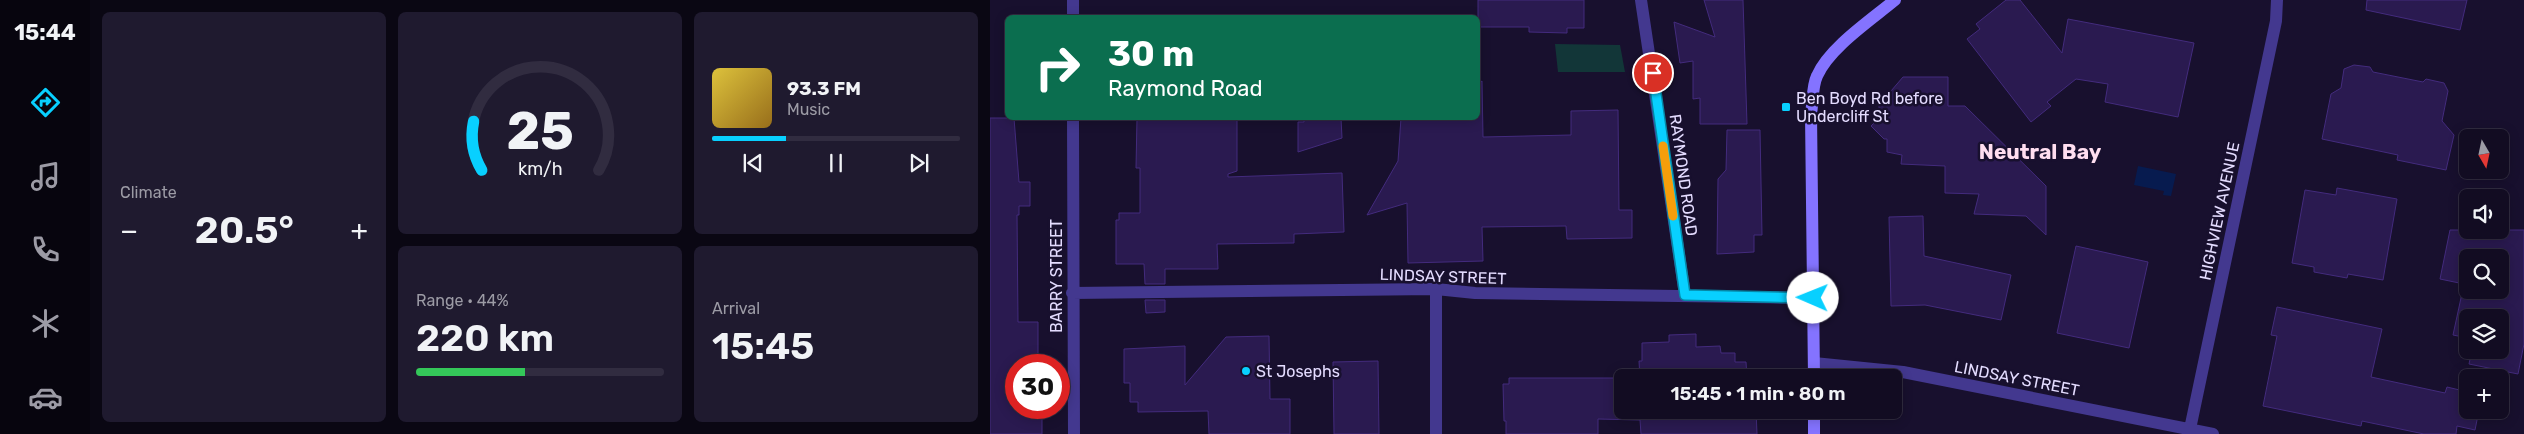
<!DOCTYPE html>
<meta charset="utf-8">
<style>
body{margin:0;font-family:Rubik,sans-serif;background:#1f1a2f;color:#f1f3f6;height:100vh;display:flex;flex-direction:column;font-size:19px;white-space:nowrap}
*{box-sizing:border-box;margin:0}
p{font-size:16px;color:#9c9ba5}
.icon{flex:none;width:28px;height:28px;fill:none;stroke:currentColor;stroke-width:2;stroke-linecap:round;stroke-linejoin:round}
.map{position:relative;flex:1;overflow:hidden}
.panel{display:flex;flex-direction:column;gap:12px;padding:12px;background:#0a0713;width:900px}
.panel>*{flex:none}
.banner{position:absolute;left:15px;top:15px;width:475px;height:105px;border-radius:8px;box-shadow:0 2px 12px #0003,0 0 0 1px #312c40;background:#0b6e4f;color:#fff;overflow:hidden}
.needle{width:32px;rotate:171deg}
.fabs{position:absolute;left:1469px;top:129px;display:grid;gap:10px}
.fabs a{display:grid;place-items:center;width:50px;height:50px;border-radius:8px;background:#120c22;box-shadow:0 2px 12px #0003,0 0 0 1px #312c40;font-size:25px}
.speed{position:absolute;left:15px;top:354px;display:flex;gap:10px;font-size:25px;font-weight:700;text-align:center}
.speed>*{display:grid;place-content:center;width:65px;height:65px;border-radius:50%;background:#120c22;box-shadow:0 2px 12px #0003,0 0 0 1px #312c40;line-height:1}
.speed .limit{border:8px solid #d22;background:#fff;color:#111}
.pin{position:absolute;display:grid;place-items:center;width:42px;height:42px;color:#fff;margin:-21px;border:2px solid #fff;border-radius:50%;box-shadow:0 1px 5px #0007}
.me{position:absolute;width:55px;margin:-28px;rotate:271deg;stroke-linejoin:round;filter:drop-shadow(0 0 4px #0008)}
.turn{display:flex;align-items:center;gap:18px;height:105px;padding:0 20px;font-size:22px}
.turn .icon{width:65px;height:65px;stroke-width:2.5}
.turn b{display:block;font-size:35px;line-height:42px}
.big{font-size:38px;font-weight:600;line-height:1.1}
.panel .card{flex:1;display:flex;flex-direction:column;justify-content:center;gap:8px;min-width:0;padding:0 18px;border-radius:8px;background:#1f1a2f}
.panel .dial{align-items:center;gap:0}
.dial svg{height:130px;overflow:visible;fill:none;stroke:#312c40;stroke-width:7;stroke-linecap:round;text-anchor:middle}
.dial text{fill:#f1f3f6;stroke:none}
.song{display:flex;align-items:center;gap:15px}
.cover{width:60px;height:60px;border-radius:8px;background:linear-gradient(135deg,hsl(50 70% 55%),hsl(40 70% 35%))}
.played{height:5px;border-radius:2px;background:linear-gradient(90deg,#08d0ff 30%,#312c40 30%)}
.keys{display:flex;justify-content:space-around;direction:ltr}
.heat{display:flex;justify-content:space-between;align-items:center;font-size:28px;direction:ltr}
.charge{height:8px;border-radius:4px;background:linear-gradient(90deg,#34c759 44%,#312c40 0)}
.panel .tiles{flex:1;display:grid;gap:12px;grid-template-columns:repeat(3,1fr)}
.card:first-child{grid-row:span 2}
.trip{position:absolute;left:624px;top:369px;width:288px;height:50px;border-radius:8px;background:#120c22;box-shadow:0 2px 12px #0003,0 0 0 1px #312c40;font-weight:600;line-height:50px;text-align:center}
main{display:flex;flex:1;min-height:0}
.dock{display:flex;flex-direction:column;width:90px;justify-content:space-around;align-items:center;background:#07050e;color:#9c9ba5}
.dock .icon{width:35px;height:35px}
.dock .on{color:#08d0ff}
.dock b{font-size:22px;color:#f1f3f6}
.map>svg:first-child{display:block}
</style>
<main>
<nav class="dock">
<b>15:44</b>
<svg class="icon on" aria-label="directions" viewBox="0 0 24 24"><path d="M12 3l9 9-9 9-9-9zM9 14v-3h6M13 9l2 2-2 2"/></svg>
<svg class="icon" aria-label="music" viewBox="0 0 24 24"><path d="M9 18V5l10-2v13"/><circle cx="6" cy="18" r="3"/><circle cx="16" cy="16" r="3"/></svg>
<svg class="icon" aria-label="phone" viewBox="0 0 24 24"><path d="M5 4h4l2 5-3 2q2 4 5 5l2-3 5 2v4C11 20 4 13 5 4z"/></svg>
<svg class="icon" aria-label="climate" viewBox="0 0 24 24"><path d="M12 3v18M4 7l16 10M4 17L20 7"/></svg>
<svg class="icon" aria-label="car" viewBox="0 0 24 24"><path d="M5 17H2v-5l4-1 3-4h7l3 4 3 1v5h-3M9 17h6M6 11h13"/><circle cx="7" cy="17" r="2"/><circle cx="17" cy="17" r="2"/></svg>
</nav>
<section class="panel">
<div class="tiles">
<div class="card"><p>Climate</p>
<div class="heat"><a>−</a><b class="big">20.5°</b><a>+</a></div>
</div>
<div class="card dial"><svg viewBox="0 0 100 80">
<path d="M14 69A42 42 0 1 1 86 69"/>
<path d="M14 69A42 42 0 0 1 9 39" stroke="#08d0ff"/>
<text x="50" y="56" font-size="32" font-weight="700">25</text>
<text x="50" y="72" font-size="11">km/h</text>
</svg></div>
<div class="card">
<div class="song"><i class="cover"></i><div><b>93.3 FM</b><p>Music</p></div></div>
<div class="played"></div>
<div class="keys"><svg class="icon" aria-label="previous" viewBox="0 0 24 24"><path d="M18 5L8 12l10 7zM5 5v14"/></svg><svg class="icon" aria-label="pause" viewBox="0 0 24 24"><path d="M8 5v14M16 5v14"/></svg><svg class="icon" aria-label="next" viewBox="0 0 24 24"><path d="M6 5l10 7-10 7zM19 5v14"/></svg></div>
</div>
<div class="card"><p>Range · 44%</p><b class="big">220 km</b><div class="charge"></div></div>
<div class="card"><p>Arrival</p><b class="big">15:45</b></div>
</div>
</section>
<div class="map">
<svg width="1534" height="434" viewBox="0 0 1534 434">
<rect width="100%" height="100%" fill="#18102e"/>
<path fill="#123638" d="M565,44L630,45L635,72H568Z"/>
<path fill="#071b4f" d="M1148,166L1186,174L1181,196L1173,195L1174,191L1144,185Z"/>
<path fill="#2a1a50" stroke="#432b7d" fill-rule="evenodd" d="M488,0H594V28H577V33L539,32V27H488Z
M714,0H753L757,124H710V98L703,99V61L690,63L684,22L725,37Z
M1016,0H1030L1072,53L1078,19L1204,43L1188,117L1115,102L1118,84L1086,79L1057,102L1061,106L1041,122L977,39L990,29L986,24Z
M1377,0H1477L1470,30L1376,10Z
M1364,65L1380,67L1383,72L1433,82L1436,79L1454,83L1458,91L1452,121L1464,135L1456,170L1407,160L1408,155L1332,139L1341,94L1351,88L1354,69Z
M913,77H958V106H975L1056,186V235L1036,216L984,214L989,194L955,193V166L911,164L912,155L897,152V139H894L881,126L889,118V105Z
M492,81L493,137L581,135V111L628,110L629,210H642V238L577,239L576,226L492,227L493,261L418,263L417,203L377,215L408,161L411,118H488V84Z
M0,118H24L29,182H40V206H29V215H27L28,322H48V365H26V410H52V434H0Z
M147,118H247V171L238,174V177L352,173L354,232L304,234V243L227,244L228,269H175V284H155L154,264H126V220H129V213H150V168H146Z
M314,118H351L352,138L308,152V122H314Z
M737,130H770L772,235H764V252L727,254L728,179L736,170Z
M1347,188L1407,199L1393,280L1358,274L1357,278L1324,272V267L1302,263L1315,190L1346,195Z
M933,216L934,256L1021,275L1011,320L935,305L901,306L899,217Z
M1460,230H1534V344L1528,374L1479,364L1482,350H1510V318H1478V338L1463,335L1474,284L1450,279ZM1478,258H1510V290H1478Z
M1086,246L1158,262L1139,348L1067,333Z
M155,300H175V312L156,313Z
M1287,307L1392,329L1381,377L1455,393L1457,387L1478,392V410H1489L1485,430L1467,426L1466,434H1434L1372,421L1371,426L1273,406L1287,336L1281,335Z
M706,334V347L730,346L731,353H745V362H756L757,378H650L649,361H652V343L679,342V335Z
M279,336L280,399H300V434H219L218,411L148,412V402H140V383H134V349L195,346V385L236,337Z
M388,361L389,434H344L343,362Z
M519,378H632V410H766L767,434H651L650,420L608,419V434H516V421H514L513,384H519Z"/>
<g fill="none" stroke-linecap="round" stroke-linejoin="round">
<path stroke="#43388f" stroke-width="12" d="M651,0L695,295
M83,18V0
M83,118L84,434
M446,289V434
M82,293L446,289L485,293L823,298
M824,363L913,372L1223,434
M1200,429L1286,21L1287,0"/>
<path stroke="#8473ff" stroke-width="12" d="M824,378L821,114C823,102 822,86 827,76C839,48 881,20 905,0
M824,410V434"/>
</g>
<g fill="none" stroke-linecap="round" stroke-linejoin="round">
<g stroke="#0587a6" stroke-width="12">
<path id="route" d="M663,73L695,295L823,298"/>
</g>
<use href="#route" stroke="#08d0ff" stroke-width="9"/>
<path stroke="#f59e0b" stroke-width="9" d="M673,146L683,216"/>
</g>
<g fill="#08d0ff" stroke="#18102e" stroke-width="2">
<rect x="791" y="102" width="10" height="10" rx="2.5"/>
<circle cx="256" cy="371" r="5"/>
</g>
<g text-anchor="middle" stroke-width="5" stroke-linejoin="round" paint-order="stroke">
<g font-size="16" fill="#e4dcff" stroke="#18102e" text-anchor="start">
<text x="806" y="104">Ben Boyd Rd before<tspan x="806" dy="18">Undercliff St</tspan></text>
<text x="266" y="377">St Josephs</text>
</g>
<g font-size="16" fill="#e4dcff" stroke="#18102e">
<text transform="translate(694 175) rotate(82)" y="6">RAYMOND ROAD</text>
<text transform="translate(1229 211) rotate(-78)" y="6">HIGHVIEW AVENUE</text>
<text transform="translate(66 276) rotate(-90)" y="6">BARRY STREET</text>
<text transform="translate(453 276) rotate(2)" y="6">LINDSAY STREET</text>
<text transform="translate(1027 378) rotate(11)" y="6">LINDSAY STREET</text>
</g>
<g font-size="21" font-weight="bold" fill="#ffdef0" stroke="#18102e">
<text x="1050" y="159">Neutral Bay</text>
</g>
</g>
</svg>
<div class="fabs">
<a><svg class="needle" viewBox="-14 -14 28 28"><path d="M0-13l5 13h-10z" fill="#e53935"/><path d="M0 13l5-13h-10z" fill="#9c9ba5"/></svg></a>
<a><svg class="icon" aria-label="sound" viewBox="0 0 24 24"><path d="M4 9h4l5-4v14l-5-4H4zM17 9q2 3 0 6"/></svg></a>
<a><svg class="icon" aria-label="search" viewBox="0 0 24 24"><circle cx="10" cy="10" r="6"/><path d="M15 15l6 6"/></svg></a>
<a><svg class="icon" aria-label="layers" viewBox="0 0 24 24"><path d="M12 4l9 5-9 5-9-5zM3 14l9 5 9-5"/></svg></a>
<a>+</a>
</div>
<div class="speed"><div class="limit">30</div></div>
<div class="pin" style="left:663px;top:73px;background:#d93025"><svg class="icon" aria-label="arrive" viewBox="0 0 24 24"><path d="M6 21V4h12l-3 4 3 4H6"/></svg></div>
<svg class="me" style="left:823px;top:298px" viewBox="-20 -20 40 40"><circle r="19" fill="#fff"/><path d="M0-13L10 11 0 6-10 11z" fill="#08d0ff"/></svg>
<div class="trip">15:45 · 1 min · 80 m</div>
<div class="banner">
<div class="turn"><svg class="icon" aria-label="right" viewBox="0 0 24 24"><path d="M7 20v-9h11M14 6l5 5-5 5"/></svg><div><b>30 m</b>Raymond Road</div></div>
</div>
</div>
</main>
